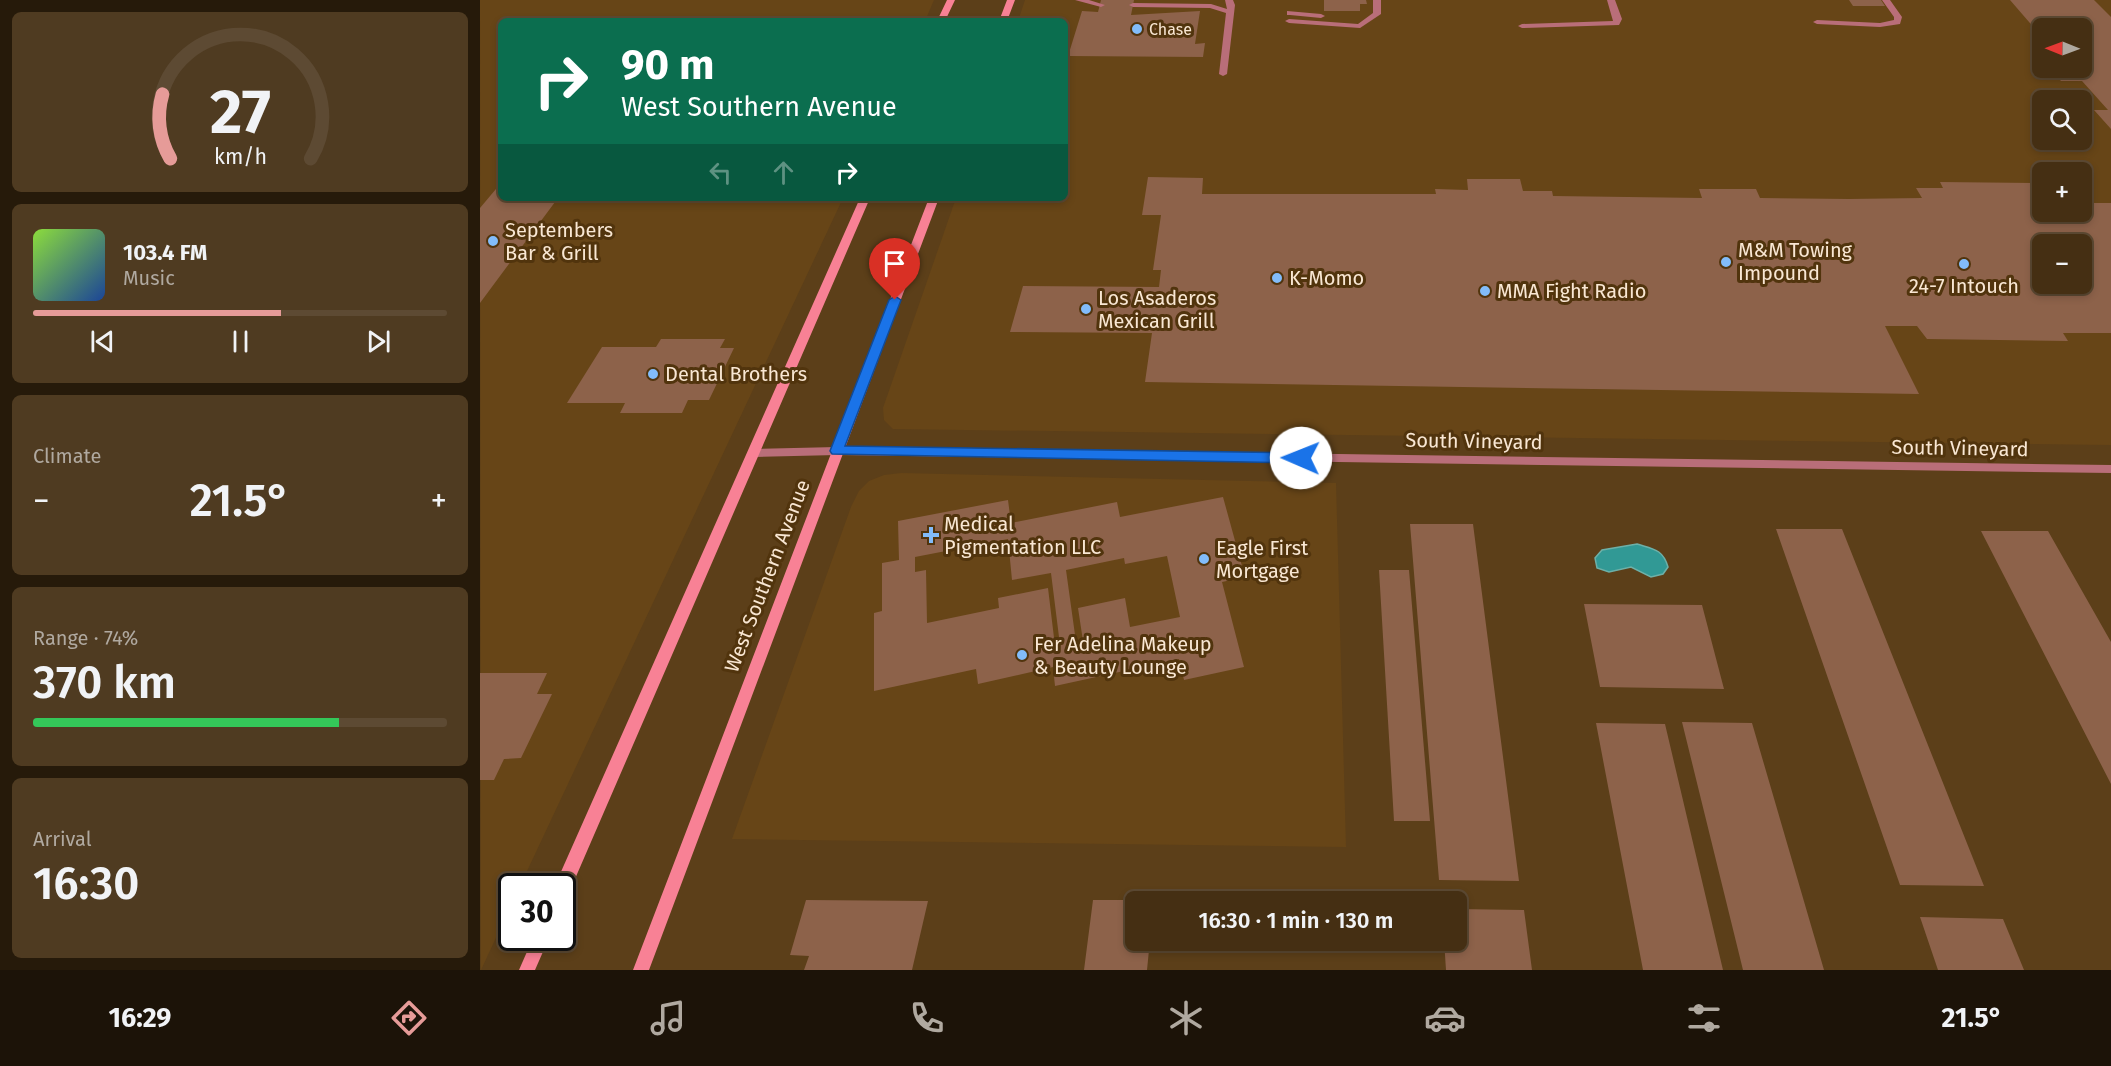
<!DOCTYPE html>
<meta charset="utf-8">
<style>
body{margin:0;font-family:"Fira Sans",sans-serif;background:#4f3b21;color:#f1f3f6;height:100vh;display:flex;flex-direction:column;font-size:22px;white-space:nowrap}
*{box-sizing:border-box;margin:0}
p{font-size:20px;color:#b0a9a0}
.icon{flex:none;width:33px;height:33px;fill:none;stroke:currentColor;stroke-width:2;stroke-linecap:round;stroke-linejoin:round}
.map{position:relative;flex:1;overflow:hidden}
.details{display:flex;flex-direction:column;gap:12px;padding:12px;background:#261a0a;width:480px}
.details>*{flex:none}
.hud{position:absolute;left:18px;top:18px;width:570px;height:183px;border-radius:9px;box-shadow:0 3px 9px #0003,0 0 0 2px #5d4a33;background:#0b6e4f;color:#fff;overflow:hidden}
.needle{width:39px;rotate:271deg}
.buttons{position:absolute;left:1552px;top:18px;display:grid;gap:12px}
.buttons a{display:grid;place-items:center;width:60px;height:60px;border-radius:9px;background:#452f13;box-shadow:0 3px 9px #0003,0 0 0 2px #5d4a33;font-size:30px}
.speed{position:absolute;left:18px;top:873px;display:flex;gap:12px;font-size:30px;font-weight:700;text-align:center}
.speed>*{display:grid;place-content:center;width:78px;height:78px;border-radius:50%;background:#452f13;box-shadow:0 3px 9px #0003,0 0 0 2px #5d4a33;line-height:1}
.speed .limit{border:3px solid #111;border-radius:9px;background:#fff;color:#111}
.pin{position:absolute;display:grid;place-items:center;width:51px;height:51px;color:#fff;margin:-62px -26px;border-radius:50% 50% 50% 0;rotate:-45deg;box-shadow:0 0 6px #0007}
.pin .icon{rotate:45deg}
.me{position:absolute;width:66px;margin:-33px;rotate:271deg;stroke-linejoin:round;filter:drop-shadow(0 0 4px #0008)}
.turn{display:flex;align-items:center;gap:21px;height:126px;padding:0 24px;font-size:27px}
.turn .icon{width:78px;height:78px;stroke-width:2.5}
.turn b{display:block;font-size:42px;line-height:51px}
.lanes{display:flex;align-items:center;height:57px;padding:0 24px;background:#0003;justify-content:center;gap:30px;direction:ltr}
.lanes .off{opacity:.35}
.big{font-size:45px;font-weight:600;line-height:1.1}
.details .card{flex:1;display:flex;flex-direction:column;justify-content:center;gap:9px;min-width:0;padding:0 21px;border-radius:9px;background:#4f3b21}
.details .dial{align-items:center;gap:0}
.dial svg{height:156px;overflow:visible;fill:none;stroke:#5d4a33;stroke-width:7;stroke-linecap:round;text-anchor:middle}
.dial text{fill:#f1f3f6;stroke:none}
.song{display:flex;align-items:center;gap:18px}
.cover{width:72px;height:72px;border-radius:9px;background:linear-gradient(135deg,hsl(90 70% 55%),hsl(220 70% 35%))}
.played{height:6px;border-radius:3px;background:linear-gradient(90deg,#e69b98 60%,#5d4a33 60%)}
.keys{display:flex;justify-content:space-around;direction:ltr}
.heat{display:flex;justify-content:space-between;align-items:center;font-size:33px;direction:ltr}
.charge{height:9px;border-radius:4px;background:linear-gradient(90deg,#34c759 74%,#5d4a33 0)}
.trip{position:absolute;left:645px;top:891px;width:342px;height:60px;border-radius:9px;background:#452f13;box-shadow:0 3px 9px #0003,0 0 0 2px #5d4a33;font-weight:600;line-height:60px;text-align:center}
.tab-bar{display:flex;height:96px;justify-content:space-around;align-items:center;background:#1c1308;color:#b0a9a0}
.tab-bar .icon{width:42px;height:42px}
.tab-bar .active{color:#e69b98}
.tab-bar b{font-size:27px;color:#f1f3f6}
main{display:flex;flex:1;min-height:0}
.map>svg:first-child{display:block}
</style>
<main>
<section class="details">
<div class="card dial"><svg viewBox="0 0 100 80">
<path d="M14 69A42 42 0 1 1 86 69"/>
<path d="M14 69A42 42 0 0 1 10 36" stroke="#e69b98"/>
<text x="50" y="56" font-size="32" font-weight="700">27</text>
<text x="50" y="72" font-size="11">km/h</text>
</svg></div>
<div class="card">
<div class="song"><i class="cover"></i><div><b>103.4 FM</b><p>Music</p></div></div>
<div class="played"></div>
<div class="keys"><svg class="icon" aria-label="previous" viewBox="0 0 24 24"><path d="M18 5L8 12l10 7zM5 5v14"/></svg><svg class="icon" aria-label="pause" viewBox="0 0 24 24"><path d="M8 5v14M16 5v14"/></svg><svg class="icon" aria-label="next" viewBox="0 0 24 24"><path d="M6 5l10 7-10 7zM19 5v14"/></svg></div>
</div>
<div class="card"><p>Climate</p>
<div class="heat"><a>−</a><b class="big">21.5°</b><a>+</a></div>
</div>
<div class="card"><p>Range · 74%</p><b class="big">370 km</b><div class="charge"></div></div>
<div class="card"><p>Arrival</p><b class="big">16:30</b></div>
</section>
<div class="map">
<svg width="1631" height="970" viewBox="0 0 1631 970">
<rect width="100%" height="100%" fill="#5c3f19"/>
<path fill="#674517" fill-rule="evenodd" d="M0,0H454L445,21H21V198H363L40,886H32L31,905L1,970Z
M545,0H1631V445L413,429L404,420L403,408L476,198H585V21H538ZM1563,28H1602V68H1563ZM1563,100H1602V140H1563ZM1563,172H1602V212H1563ZM1563,244H1602V284H1563Z
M421,473L856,483L866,847L252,839L371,507L379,491L389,481L404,475Z"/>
<path fill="#319995" stroke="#6db0a8" stroke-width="1.5" d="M1157,544C1173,549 1183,549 1188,567L1183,574L1171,577L1151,567L1129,572L1117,568L1115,558L1122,550Z"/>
<path fill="#8d624a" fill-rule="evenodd" d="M621,0H654L651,15L720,11L715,44L725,43L723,57L588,56L602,11L618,12Z
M844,0H886L887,4H880V11H844Z
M1369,0H1401L1405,6H1373Z
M1530,0H1614L1631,17V129L1614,110H1628L1602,81H1581L1569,68H1602V28H1563V38Z
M668,177L723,178L722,194H956L955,189L988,190L987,179H1040L1043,191H1072L1073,196L1222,198L1219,189H1276L1280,198L1369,199L1442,198L1436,188H1463L1460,182L1558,183L1563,190V212H1602V203H1631V333H1583L1588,341L1447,339L1437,326H1405L1439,394L665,382L672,333L530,332L543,286L679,287L681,270H673L681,215H662ZM1563,244H1602V284H1563Z
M21,183V198H78L0,303V208Z
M181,339H245L240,348H254L229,400H208L202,413H140L145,403H87L122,347H176Z
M743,497L765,577L742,582L764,667L704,680L699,659L575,686L573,667L498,684L496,669L394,691V613L402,611V563L419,560L418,521L528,500L531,523L637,502L640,517ZM528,539L532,580L571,573L580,645L575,646L568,588L518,598L519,608L447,623L446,570L435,572V557ZM687,556L700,617L650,627L645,598L598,608L603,641L596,642L586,570L644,558L645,564Z
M930,524H993L1039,881L959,880Z
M1296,529H1362L1504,886L1420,885Z
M1501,531H1568L1631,642V784Z
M899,570H929L950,821H914Z
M1104,604L1222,605L1244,689L1120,687Z
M0,673H67L57,694H72L41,758L24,759L14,780H0Z
M1202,722L1272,723L1344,970H1263Z
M1116,723L1185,724L1243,970H1163Z
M326,900L448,901L432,970H324L329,956L310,955Z
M613,900H656V940H670L667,970H604Z
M976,909L1044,910L1052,970H966L964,940H976Z
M1440,917L1523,919L1544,970H1458Z"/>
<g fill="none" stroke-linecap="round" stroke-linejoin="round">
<path fill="#b96e79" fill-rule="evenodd" d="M595,0H609L625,5L621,7Z
M745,0H753L755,5L747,74L743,76L739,74L746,13L730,8L653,7L649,5L653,3L731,4L747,9Z
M893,0H901V14L880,28L809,23L805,21L809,19L878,24L893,13Z
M1127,0H1135L1142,19L1139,25L1042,28L1038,26L1042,24L1133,21Z
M1402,0H1410L1422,17L1420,24L1400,27L1337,24L1333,22L1337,20L1400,23L1414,20V17Z
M807,11L841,14L845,16L841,18L810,15H807Z
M357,447L363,451L357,455L275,457L269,453L275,449Z"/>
<path fill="#b96e79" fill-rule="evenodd" d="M357,447L1631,465V473L357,455L351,451Z"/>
<path fill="#f88195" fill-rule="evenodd" d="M467,0H475L465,21H457Z
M527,0H535L527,21H519Z
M380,198H390L88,895L82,897V886H75L76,883Z
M449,198H459L169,970H153Z
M53,938H69L55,970H39Z"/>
</g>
<path fill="#1a73e8" stroke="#114b97" stroke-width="1.5" d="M415,296L421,300L365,446L821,453L828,458L821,463L352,454L350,451L409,300Z"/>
<g fill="#82bcfa" stroke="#51340d" stroke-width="2">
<circle cx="657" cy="29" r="6"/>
<circle cx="13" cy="241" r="6"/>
<circle cx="1246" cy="262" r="6"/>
<circle cx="1484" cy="264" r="6"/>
<circle cx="797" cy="278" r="6"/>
<circle cx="1005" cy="291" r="6"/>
<circle cx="606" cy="309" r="6"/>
<circle cx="173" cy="374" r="6"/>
<path d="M448 526h6v6h6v6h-6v6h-6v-6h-6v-6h6z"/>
<circle cx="724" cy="559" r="6"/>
<circle cx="542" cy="655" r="6"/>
</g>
<g text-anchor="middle" stroke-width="6" stroke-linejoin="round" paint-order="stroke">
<g font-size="16" fill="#f9e7d3" stroke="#51340d" text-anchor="start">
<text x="669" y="35">Chase</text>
</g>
<g font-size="20" fill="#f9e7d3" stroke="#51340d" text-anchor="start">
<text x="25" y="237">Septembers<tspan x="25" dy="23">Bar &amp; Grill</tspan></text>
<text x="1258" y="257">M&amp;M Towing<tspan x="1258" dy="23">Impound</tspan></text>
<text x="809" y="285">K-Momo</text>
<text x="1484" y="293" text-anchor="middle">24-7 Intouch</text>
<text x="1017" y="298">MMA Fight Radio</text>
<text x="618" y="305">Los Asaderos<tspan x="618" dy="23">Mexican Grill</tspan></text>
<text x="185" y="381">Dental Brothers</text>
<text x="464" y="531">Medical<tspan x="464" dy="23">Pigmentation LLC</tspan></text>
<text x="736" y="555">Eagle First<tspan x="736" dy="23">Mortgage</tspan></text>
<text x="554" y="651">Fer Adelina Makeup<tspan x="554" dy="23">&amp; Beauty Lounge</tspan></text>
</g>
<g font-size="20" fill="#f9e7d3" stroke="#51340d">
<text transform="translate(994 441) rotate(1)" y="7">South Vineyard</text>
<text transform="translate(1480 448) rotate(1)" y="7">South Vineyard</text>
<text transform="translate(287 576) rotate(-69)" y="7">West Southern Avenue</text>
</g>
</g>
</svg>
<div class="buttons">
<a><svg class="needle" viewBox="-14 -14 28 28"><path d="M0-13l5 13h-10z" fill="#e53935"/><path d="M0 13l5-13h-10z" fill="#b0a9a0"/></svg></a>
<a><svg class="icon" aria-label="search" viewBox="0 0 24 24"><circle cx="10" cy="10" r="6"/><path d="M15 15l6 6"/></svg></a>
<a>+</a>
<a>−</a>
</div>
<div class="speed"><div class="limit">30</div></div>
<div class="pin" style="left:415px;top:300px;background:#d93025"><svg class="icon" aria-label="arrive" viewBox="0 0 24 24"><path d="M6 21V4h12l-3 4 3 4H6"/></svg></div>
<svg class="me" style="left:821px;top:458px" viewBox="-20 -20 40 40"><circle r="19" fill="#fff"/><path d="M0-13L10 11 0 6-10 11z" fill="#1a73e8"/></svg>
<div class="trip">16:30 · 1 min · 130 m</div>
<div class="hud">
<div class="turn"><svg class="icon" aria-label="right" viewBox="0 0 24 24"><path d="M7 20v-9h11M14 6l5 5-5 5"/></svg><div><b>90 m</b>West Southern Avenue</div></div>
<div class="lanes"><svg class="icon off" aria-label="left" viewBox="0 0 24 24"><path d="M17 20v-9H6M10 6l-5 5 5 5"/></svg><svg class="icon off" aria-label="ahead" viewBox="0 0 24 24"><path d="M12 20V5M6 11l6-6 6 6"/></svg><svg class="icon" aria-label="right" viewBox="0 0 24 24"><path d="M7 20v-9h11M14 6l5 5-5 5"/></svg></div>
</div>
</div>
</main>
<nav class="tab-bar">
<b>16:29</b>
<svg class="icon active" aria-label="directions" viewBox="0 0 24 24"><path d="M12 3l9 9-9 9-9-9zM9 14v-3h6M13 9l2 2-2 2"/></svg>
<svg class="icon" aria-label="music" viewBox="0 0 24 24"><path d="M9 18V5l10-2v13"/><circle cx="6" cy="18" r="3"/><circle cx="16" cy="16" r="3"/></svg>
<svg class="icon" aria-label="phone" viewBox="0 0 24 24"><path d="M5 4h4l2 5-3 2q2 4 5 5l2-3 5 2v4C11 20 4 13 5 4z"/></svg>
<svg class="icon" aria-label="climate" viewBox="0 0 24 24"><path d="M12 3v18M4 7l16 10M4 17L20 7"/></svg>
<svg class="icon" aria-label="car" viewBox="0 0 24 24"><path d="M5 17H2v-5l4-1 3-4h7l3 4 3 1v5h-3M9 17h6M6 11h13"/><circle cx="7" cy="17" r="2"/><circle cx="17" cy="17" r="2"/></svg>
<svg class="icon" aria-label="filters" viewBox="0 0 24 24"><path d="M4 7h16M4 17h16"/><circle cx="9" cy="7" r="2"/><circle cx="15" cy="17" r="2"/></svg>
<b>21.5°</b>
</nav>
